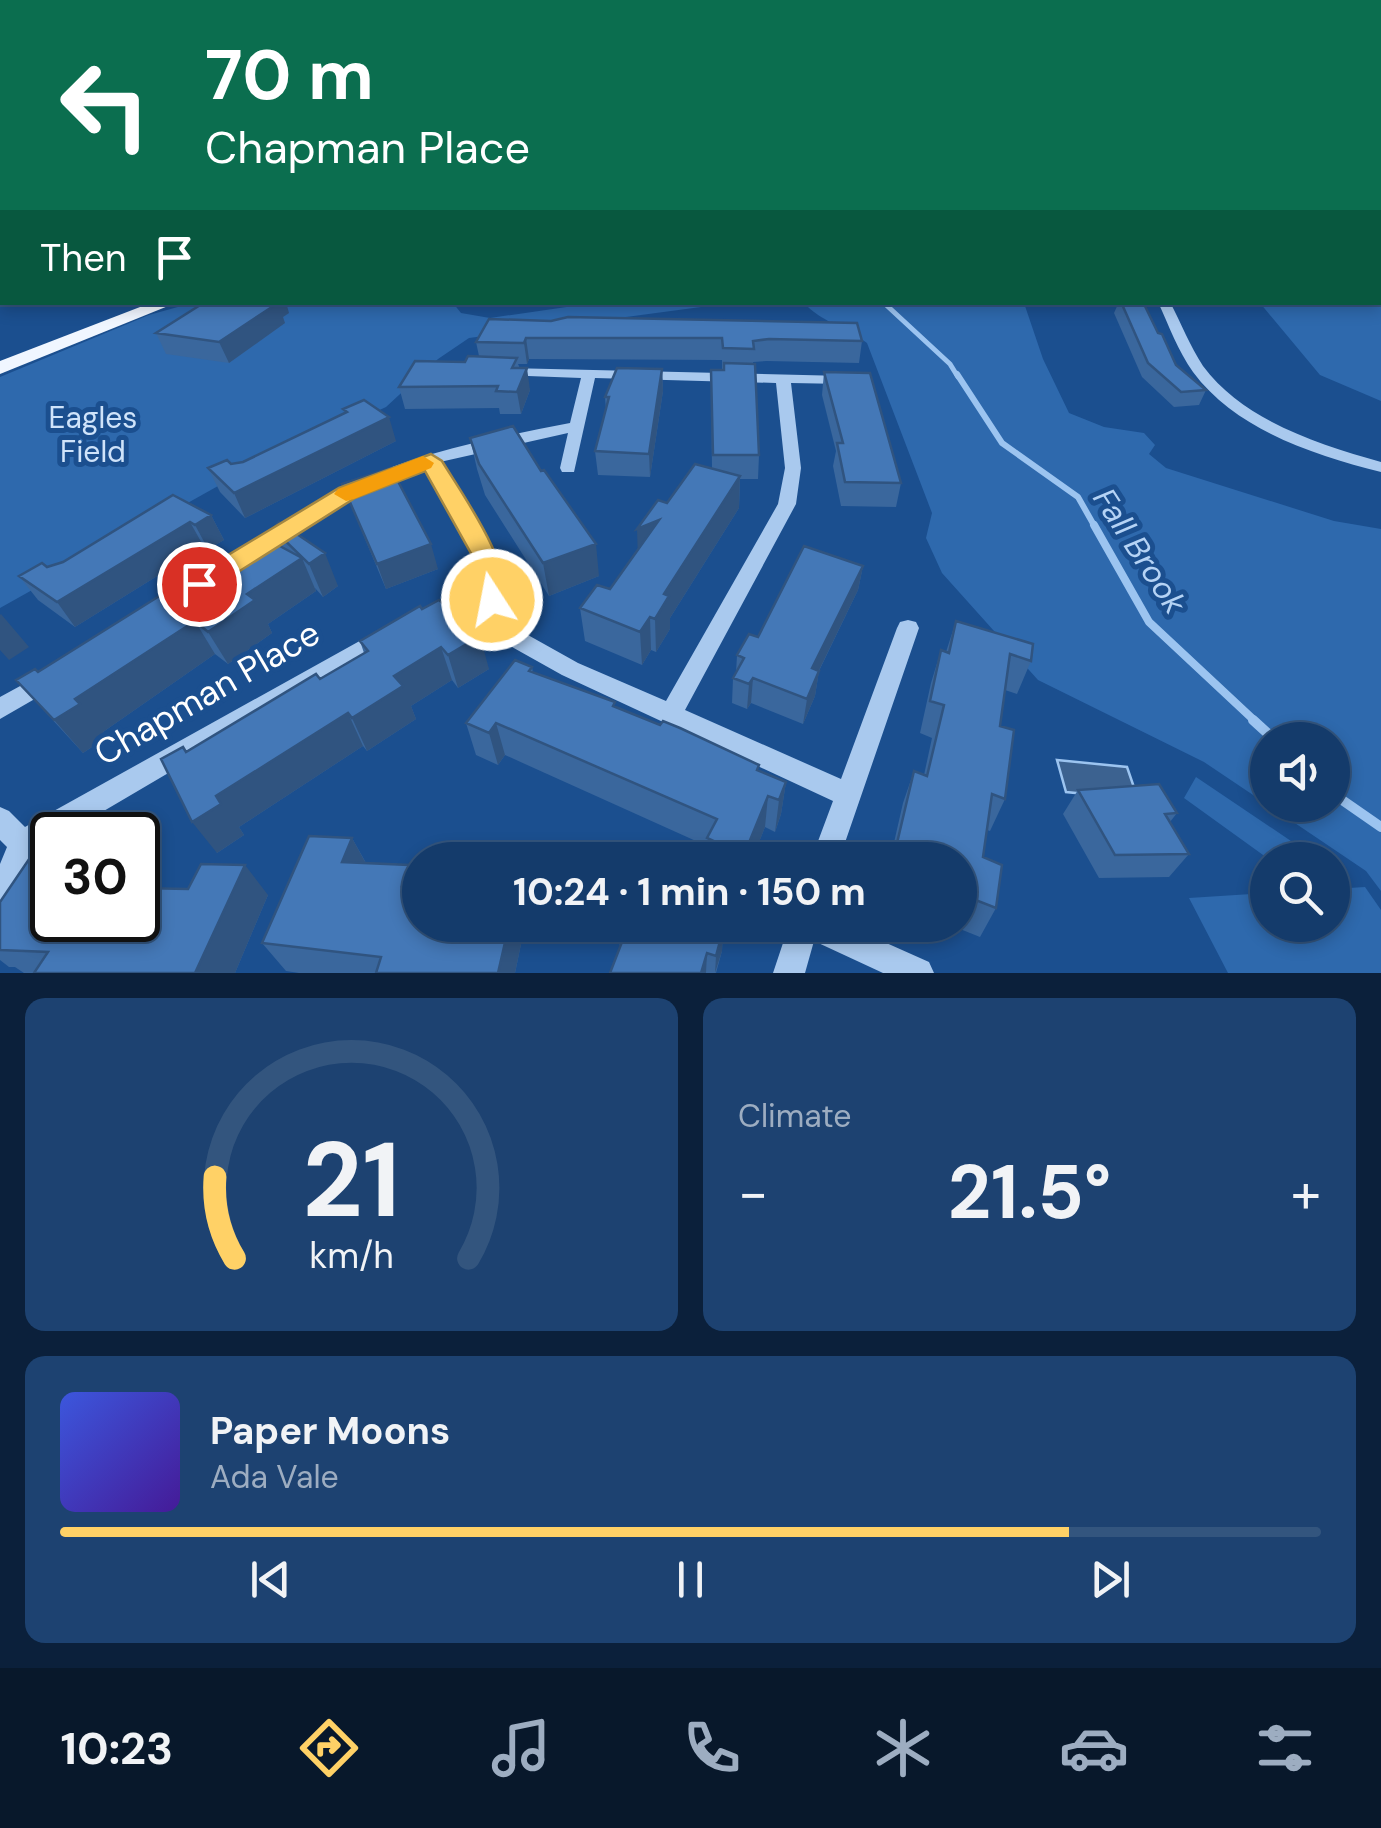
<!DOCTYPE html>
<meta charset="utf-8">
<style>
body{margin:0;font-family:"DM Sans",sans-serif;background:#1d4271;color:#f1f3f6;height:100vh;display:flex;flex-direction:column;font-size:38px;white-space:nowrap}
*{box-sizing:border-box;margin:0}
p{font-size:32px;color:#9dadc1}
.icon{flex:none;width:55px;height:55px;fill:none;stroke:currentColor;stroke-width:2;stroke-linecap:round;stroke-linejoin:round}
.map{position:relative;height:973px;overflow:hidden}
.side{display:flex;flex-direction:column;gap:25px;padding:25px;background:#0b203b;flex:1}
.side>*{flex:none}
.top-card{position:absolute;left:0px;top:0px;width:1382px;height:305px;box-shadow:0 5px 15px #0003,0 0 0 2px #33557e;background:#0b6e4f;color:#fff;overflow:hidden}
.buttons{position:absolute;left:1250px;top:722px;display:grid;gap:20px}
.buttons a{display:grid;place-items:center;width:100px;height:100px;border-radius:50%;background:#143b6b;box-shadow:0 5px 15px #0003,0 0 0 2px #33557e;font-size:50px}
.speed{position:absolute;left:30px;top:812px;display:flex;gap:20px;font-size:50px;font-weight:700;text-align:center}
.speed>*{display:grid;place-content:center;width:130px;height:130px;border-radius:50%;background:#143b6b;box-shadow:0 5px 15px #0003,0 0 0 2px #33557e;line-height:1}
.speed .limit{border:5px solid #111;border-radius:15px;background:#fff;color:#111}
.pin{position:absolute;display:grid;place-items:center;width:85px;height:85px;color:#fff;margin:-42px;border:5px solid #fff;border-radius:50%;box-shadow:0 2px 10px #0007}
.me{position:absolute;width:110px;margin:-55px;rotate:349deg;stroke-linejoin:round;filter:drop-shadow(0 0 8px #0008)}
.turn{display:flex;align-items:center;gap:35px;height:210px;padding:0 40px;font-size:45px}
.turn .icon{width:130px;height:130px;stroke-width:2.5}
.turn b{display:block;font-size:70px;line-height:85px}
.then{display:flex;align-items:center;height:95px;padding:0 40px;background:#0003;gap:20px;font-size:38px}
.big{font-size:75px;font-weight:700;line-height:1.1}
.side .card{flex:1;display:flex;flex-direction:column;justify-content:center;gap:15px;min-width:0;padding:0 35px;border-radius:20px;background:#1d4271}
.side .dial{align-items:center;gap:0}
.dial svg{height:260px;overflow:visible;fill:none;stroke:#33557e;stroke-width:7;stroke-linecap:round;text-anchor:middle}
.dial text{fill:#f1f3f6;stroke:none}
.song{display:flex;align-items:center;gap:30px}
.cover{width:120px;height:120px;border-radius:15px;background:linear-gradient(135deg,hsl(230 70% 55%),hsl(260 70% 35%))}
.played{height:10px;border-radius:5px;background:linear-gradient(90deg,#ffd166 80%,#33557e 80%)}
.keys{display:flex;justify-content:space-around;direction:ltr}
.heat{display:flex;justify-content:space-between;align-items:center;font-size:55px;direction:ltr}
.side .tiles{flex:1;display:grid;gap:25px;grid-template-columns:1fr 1fr}
.card:last-child{grid-column:span 2}
.trip{position:absolute;left:402px;top:842px;width:575px;height:100px;border-radius:50px;background:#143b6b;box-shadow:0 5px 15px #0003,0 0 0 2px #33557e;font-weight:700;line-height:100px;text-align:center}
.menu{display:flex;height:160px;justify-content:space-around;align-items:center;background:#08182b;color:#9dadc1}
.menu .icon{width:70px;height:70px}
.menu .active{color:#ffd166}
.menu b{font-size:45px;color:#f1f3f6}
.map>svg:first-child{display:block}
</style>
<div class="map">
<svg width="1381" height="973" viewBox="0 0 1381 973">
<rect width="100%" height="100%" fill="#1b4f8f"/>
<path fill="#2e69ad" d="M1381,168V401L1320,375L1260,303L1380,302Z
M192,303H453L461,313L490,318L594,303H731L469,338L438,359L386,407L218,486L0,608V377L149,315Z
M804,303H1024L1043,359L1069,413L1104,427L1144,433L1155,445L1149,454L1166,468L1334,521L1381,529V891L1366,871L1268,805H1332V740H1268V805L1204,762L1038,680L942,573L926,538L932,513L867,343C847,328 820,321 804,303Z
M1196,777L1291,841L1280,860H1270L1184,798Z
M1365,887L1381,910V973H1228L1189,898L1267,893L1268,925H1332L1333,889Z"/>
<path fill="#3c6290" stroke="#9cc4f0" stroke-width="2.5" d="M1057,760L1127,767L1138,799L1066,792Z"/>
<g fill="none" stroke-linecap="round" stroke-linejoin="round">
<path stroke="#9cc4f0" stroke-width="5" d="M883,302L950,364L958,377"/>
<path stroke="#9cc4f0" stroke-width="6" d="M957,374L1002,443L1078,497L1095,527"/>
<path stroke="#9cc4f0" stroke-width="8" d="M1094,525L1149,622L1256,722"/>
<path stroke="#9cc4f0" stroke-width="10" d="M1253,720L1275,740
M1332,793L1381,827"/>
<path fill="#a9c9ee" fill-rule="evenodd" d="M1158,302H1170C1181,323 1190,346 1203,366C1244,421 1318,444 1381,462V472C1314,455 1236,430 1193,372C1178,351 1169,326 1158,302Z
M505,368L844,376L851,380L844,384L791,383L801,468L796,504L685,710L841,779L897,628L900,622L908,620L916,622L919,628L839,860H811L833,801L562,675L503,642L481,610L429,624L422,622L418,616L422,610L480,595L475,557L426,467L357,495L259,556H245L242,551L245,546C283,523 320,498 360,480C427,450 499,437 570,423L581,378L500,375V369ZM595,378L776,383L785,468L778,504L666,701L578,663L519,630L502,609L495,557L440,462L568,433L560,468L562,472H574Z
M230,558L237,560L240,565L237,570L157,621L150,623L143,621L139,615L143,609Z
M383,628L391,630L394,636L391,642L63,835H52V841L32,853L10,910L0,915V864L7,847L0,840V807L9,811L25,827Z
M44,673L52,675L55,682L52,689L0,719V697Z
M789,925H846L929,962L934,973H883L814,941L805,973H773Z"/>
<path fill="#f0f6ff" fill-rule="evenodd" d="M153,302H178L0,374V361Z"/>
</g>
<path fill="#3a679d" d="M1119,302H1143L1158,333L1176,365L1206,390L1199,405L1174,407L1142,377L1114,313Z
M289,313L283,317L285,323L229,363L166,354L156,333Z
M489,319L862,341L859,363L767,361L753,362L759,455L758,479H740L739,508L670,618V629L656,652L651,650L642,665L585,641L580,608L610,589L638,550L667,503L712,469L711,370H722V360L529,359L527,364H518L530,390L521,414H500L499,408L405,409L399,387L479,356L476,342Z
M662,369L663,391L650,477L598,475L595,451L606,411L605,397Z
M824,372L901,483L896,507L841,506L833,466L836,451L822,395Z
M343,409L396,441L245,518L220,492L208,468L243,462L345,414Z
M470,438L599,576L549,596L485,495L477,469Z
M342,484L438,569L386,589Z
M211,515L224,540L208,549L204,547L75,627L38,600L19,576Z
M273,529L338,586L323,597L315,588L316,591L268,624L272,633L228,664L215,654L103,732L107,737L83,753L16,680L38,672L174,606L215,580L211,572L282,548Z
M863,566L858,590L819,671L815,696L803,724L751,703L747,709L732,703L733,678L736,673L737,655L758,637Z
M420,606L489,669L458,688L452,680L411,706L416,719L367,751L363,746L239,827L244,835L217,853L186,752L320,679L364,653L360,641Z
M956,621L1031,661L1017,694L1005,690L1000,726L1005,799L990,831L987,830L983,857L996,908L980,937L950,925H960V860H890L903,803L914,771L924,775L932,738L920,733L931,683L941,650L946,652Z
M532,667L533,673L786,782L781,814L775,832L765,827L752,860H707V846L505,755L498,765L476,755L466,723Z
M1078,790L1177,813L1170,822L1189,854L1169,877L1099,878L1063,814Z
M352,838L366,863L409,865L420,887V925H525L515,973H299L286,971L262,943Z
M268,895L235,973H24L15,967H9L0,960V902L52,920Z
M616,925L723,930L722,951L716,973H610L620,947Z"/>
<path fill="#305480" d="M270,302H286L289,313L283,317L285,323L229,363L219,342Z
M526,338L529,359L527,364L524,343Z
M527,368L530,390L521,414L517,392Z
M662,369L663,391L650,477L649,454Z
M389,417L396,441L245,518L234,493Z
M740,476L739,508L670,618V629L656,652L655,619L664,594Z
M211,515L224,540L208,549L195,525Z
M659,520L638,561L637,529Z
M190,522L204,547L75,627L57,602Z
M431,544L438,569L386,589L377,564Z
M596,544L599,576L549,596L543,563Z
M325,553L338,586L323,597L309,564Z
M302,558L316,591L268,624L272,633L228,664L208,632L247,594Z
M863,566L858,590L808,693L812,668Z
M1,614L29,647L9,660L0,650V615Z
M650,617L651,650L642,665L640,632Z
M195,621L215,654L103,732L107,737L83,753L54,720L75,699Z
M480,636L489,669L458,688L448,655Z
M441,647L452,680L411,706L416,719L367,751L352,718L394,676Z
M819,671L815,696L803,724L807,699Z
M753,678L751,703L747,709L749,684Z
M348,713L363,746L239,827L244,835L217,853L192,822L216,796Z
M496,723L505,755L498,765L489,733Z
M786,782L781,814L775,832L779,800Z
M768,796L765,827L752,860H744V855Z
M352,838L369,869L342,862Z
M245,865L268,895L235,973H195Z
M409,865L420,888L402,886Z
M509,925H525L515,973H498Z
M723,930L722,951L715,973L716,956Z
M707,953L706,973H701Z"/>
<path fill="#4478b7" stroke="#305480" stroke-width="2.5" d="M205,302H277L278,303L219,342L156,333Z
M1121,302H1143L1158,333L1162,334L1176,365L1206,390L1181,392L1148,363Z
M568,317L857,323L862,341L769,339L753,341L754,349L723,348L722,338H526L524,343L476,342L489,319L551,321Z
M468,356L517,358L512,368H527L517,392L496,391L498,386L399,387L415,361L465,362Z
M724,363L755,364L759,455H713L711,370H724Z
M617,368L662,369L649,454L595,451L609,397H605Z
M824,372L870,373L901,483L845,482L837,443H843Z
M364,400L389,417L234,493L208,468L227,460L231,464L243,462L347,412L343,409Z
M513,426L541,471L544,470L596,544L543,563L479,464L470,438Z
M695,464L740,476L664,594L669,596L655,619L650,617L640,632L580,608L597,585L610,589L659,520L637,529L658,500L667,503Z
M391,468L431,544L377,564L342,484Z
M173,495L211,515L195,525L190,522L57,602L19,576L42,563L47,567L63,562Z
M279,522L325,553L309,564L273,529Z
M265,538L302,558L247,594L255,600L208,632L195,621L75,699L80,704L54,720L16,680L35,669L38,672L161,595L174,606L219,578L211,572Z
M804,546L863,566L812,668L819,671L807,699L753,678L749,684L733,678L744,658L737,655L749,634L758,637Z
M439,600L480,636L448,655L441,647L394,676L403,686L352,718L348,713L216,796L221,804L192,822L161,759L183,747L186,752L316,674L320,679L368,651L360,641L420,606L422,609Z
M956,621L1033,644L1031,661L1010,654L1000,726L1014,730L1005,799L992,794L983,857L1002,865L996,908L960,894V860H904L907,848L897,843L914,771L927,776L944,705L930,701L941,650L949,653Z
M515,660L532,667L529,671L615,702L613,706L660,725L663,721L680,728L759,765L757,770L786,782L779,800L768,796L744,855L707,838L717,819L496,723L489,733L466,723Z
M1159,784L1177,813L1165,814L1189,854L1115,855L1078,790Z
M309,836L352,838L342,862L409,865L402,886L420,887V925H509L498,973H376L381,957L262,943Z
M42,840L52,841V920H138V888L188,889L201,864L245,865L195,973H34L48,952L0,950V902Z
M616,925H710L723,930L716,956L707,953L701,973H610L627,929Z"/>
<linearGradient id="sky" x2="0" y2="1"><stop stop-color="#0f2b4f"/><stop offset="0.55" stop-color="#39639b"/><stop offset="1" stop-color="#39639b" stop-opacity="0"/></linearGradient>
<rect width="1381" height="305" fill="url(#sky)"/>
<path fill="#ffd166" stroke="#a68842" stroke-width="2.5" d="M431,454L442,461C460,491 520,574 501,607H482L473,557L425,471L355,498L208,591H190L186,584L190,578L339,488Z"/>
<path fill="#f59e0b" d="M423,456L434,463L431,468L354,499L346,501L334,494L338,489Z"/>
<g text-anchor="middle" stroke-width="10" stroke-linejoin="round" paint-order="stroke">
<g font-size="30" fill="#cfe3fa" stroke="#1b4f8f">
<text x="93" y="428">Eagles<tspan x="93" dy="34">Field</tspan></text>
</g>
<g font-size="32" font-style="italic" fill="#b5d3f5" stroke="#1b4f8f">
<text transform="translate(1140 551) rotate(57)" y="11">Fall Brook</text>
</g>
<g font-size="35" fill="#fff" stroke="#1b4f8f">
<text transform="translate(207 693) rotate(-30)" y="12">Chapman Place</text>
</g>
</g>
</svg>
<div class="buttons">
<a><svg class="icon" aria-label="sound" viewBox="0 0 24 24"><path d="M4 9h4l5-4v14l-5-4H4zM17 9q2 3 0 6"/></svg></a>
<a><svg class="icon" aria-label="search" viewBox="0 0 24 24"><circle cx="10" cy="10" r="6"/><path d="M15 15l6 6"/></svg></a>
</div>
<div class="speed"><div class="limit">30</div></div>
<div class="pin" style="left:199px;top:584px;background:#d93025"><svg class="icon" aria-label="arrive" viewBox="0 0 24 24"><path d="M6 21V4h12l-3 4 3 4H6"/></svg></div>
<svg class="me" style="left:492px;top:600px" viewBox="-20 -20 40 40"><circle r="17" fill="#ffd166" stroke="#fff" stroke-width="3"/><path d="M0-11L8 9 0 5-8 9z" fill="#fff"/></svg>
<div class="trip">10:24 · 1 min · 150 m</div>
<div class="top-card">
<div class="turn"><svg class="icon" aria-label="left" viewBox="0 0 24 24"><path d="M17 20v-9H6M10 6l-5 5 5 5"/></svg><div><b>70 m</b>Chapman Place</div></div>
<div class="then">Then<svg class="icon" aria-label="arrive" viewBox="0 0 24 24"><path d="M6 21V4h12l-3 4 3 4H6"/></svg></div>
</div>
</div>
<section class="side">
<div class="tiles">
<div class="card dial"><svg viewBox="0 0 100 80">
<path d="M14 69A42 42 0 1 1 86 69"/>
<path d="M14 69A42 42 0 0 1 8 44" stroke="#ffd166"/>
<text x="50" y="56" font-size="32" font-weight="700">21</text>
<text x="50" y="72" font-size="11">km/h</text>
</svg></div>
<div class="card"><p>Climate</p>
<div class="heat"><a>−</a><b class="big">21.5°</b><a>+</a></div>
</div>
<div class="card">
<div class="song"><i class="cover"></i><div><b>Paper Moons</b><p>Ada Vale</p></div></div>
<div class="played"></div>
<div class="keys"><svg class="icon" aria-label="previous" viewBox="0 0 24 24"><path d="M18 5L8 12l10 7zM5 5v14"/></svg><svg class="icon" aria-label="pause" viewBox="0 0 24 24"><path d="M8 5v14M16 5v14"/></svg><svg class="icon" aria-label="next" viewBox="0 0 24 24"><path d="M6 5l10 7-10 7zM19 5v14"/></svg></div>
</div>
</div>
</section>
<nav class="menu">
<b>10:23</b>
<svg class="icon active" aria-label="directions" viewBox="0 0 24 24"><path d="M12 3l9 9-9 9-9-9zM9 14v-3h6M13 9l2 2-2 2"/></svg>
<svg class="icon" aria-label="music" viewBox="0 0 24 24"><path d="M9 18V5l10-2v13"/><circle cx="6" cy="18" r="3"/><circle cx="16" cy="16" r="3"/></svg>
<svg class="icon" aria-label="phone" viewBox="0 0 24 24"><path d="M5 4h4l2 5-3 2q2 4 5 5l2-3 5 2v4C11 20 4 13 5 4z"/></svg>
<svg class="icon" aria-label="climate" viewBox="0 0 24 24"><path d="M12 3v18M4 7l16 10M4 17L20 7"/></svg>
<svg class="icon" aria-label="car" viewBox="0 0 24 24"><path d="M5 17H2v-5l4-1 3-4h7l3 4 3 1v5h-3M9 17h6M6 11h13"/><circle cx="7" cy="17" r="2"/><circle cx="17" cy="17" r="2"/></svg>
<svg class="icon" aria-label="filters" viewBox="0 0 24 24"><path d="M4 7h16M4 17h16"/><circle cx="9" cy="7" r="2"/><circle cx="15" cy="17" r="2"/></svg>
</nav>
